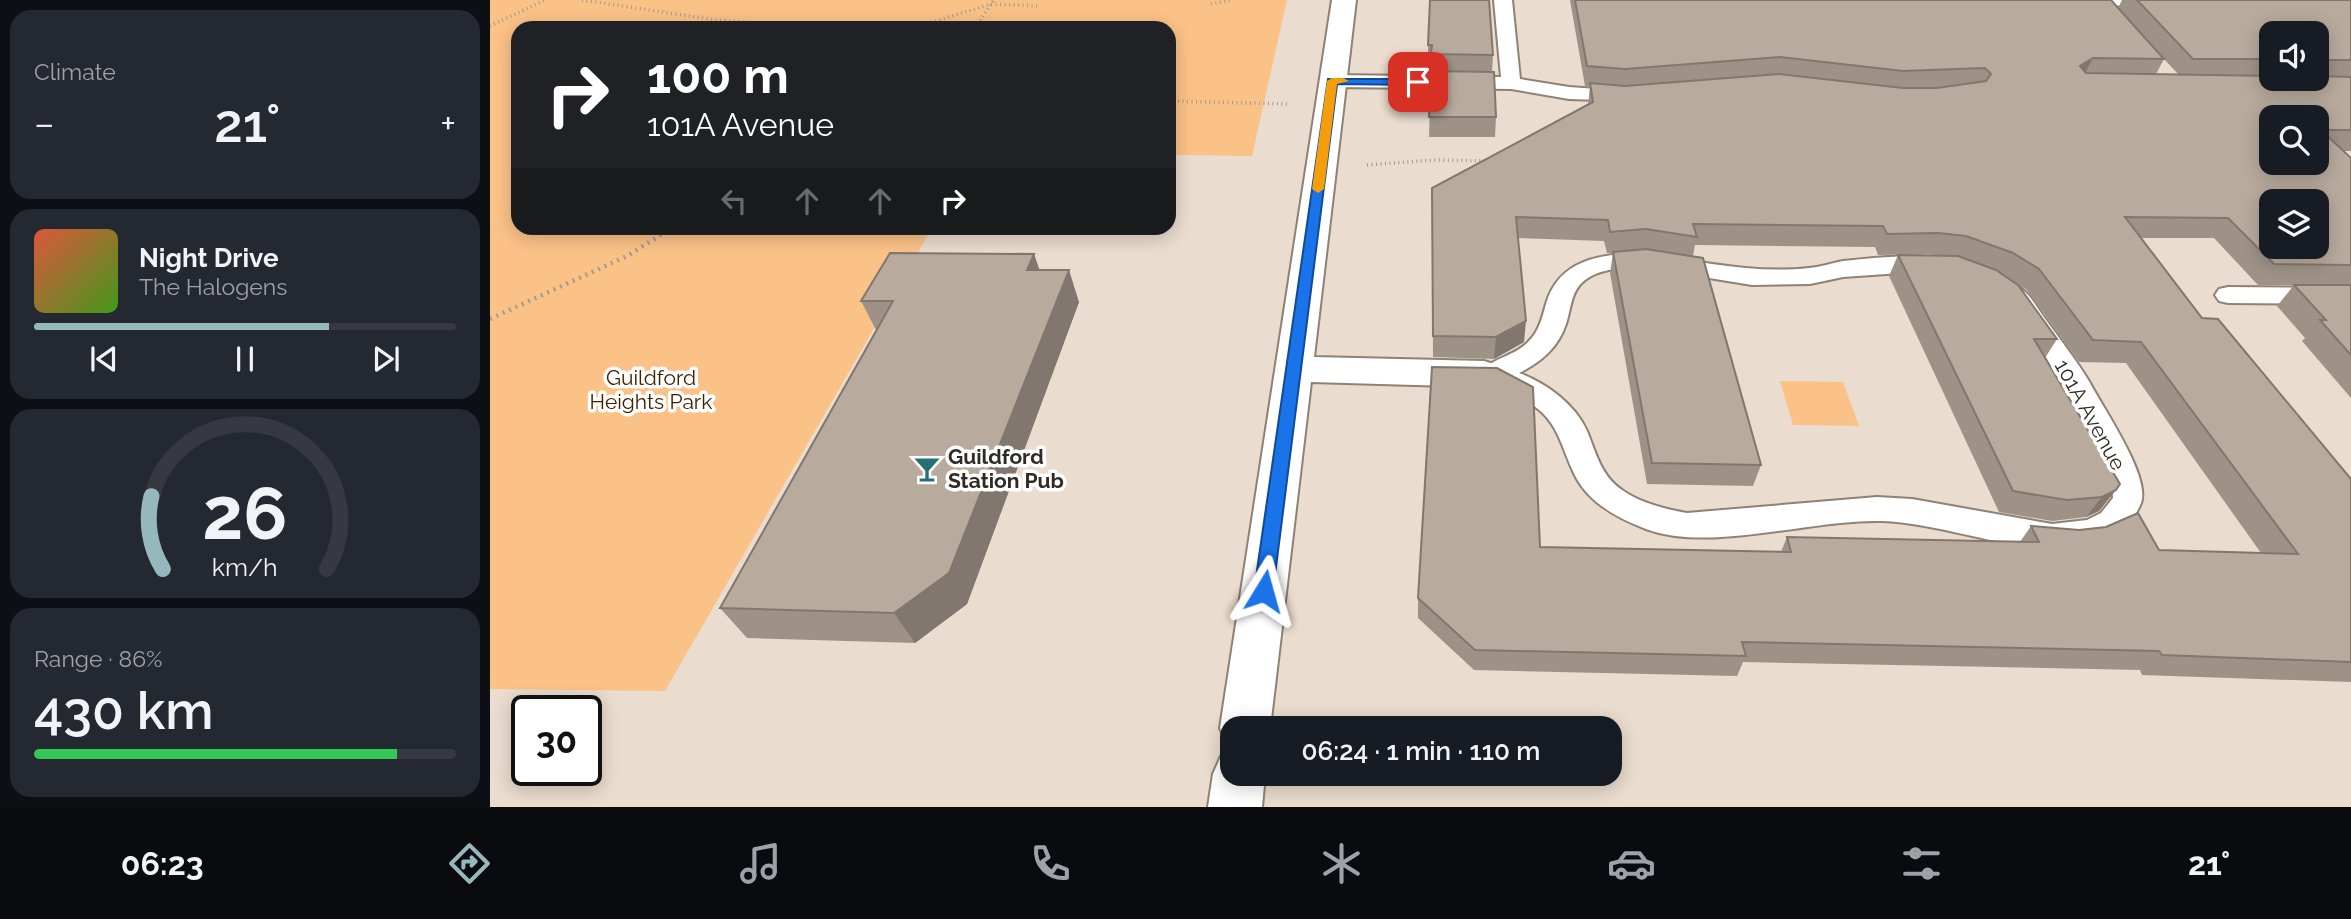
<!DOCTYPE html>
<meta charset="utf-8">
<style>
body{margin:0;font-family:Raleway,sans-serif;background:#242831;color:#f1f3f6;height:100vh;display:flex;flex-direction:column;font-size:26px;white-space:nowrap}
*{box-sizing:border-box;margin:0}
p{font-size:23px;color:#9ea1a6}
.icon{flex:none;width:38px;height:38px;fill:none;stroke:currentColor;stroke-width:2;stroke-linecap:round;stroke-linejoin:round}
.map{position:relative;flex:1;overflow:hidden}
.panel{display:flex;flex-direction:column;gap:10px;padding:10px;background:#0d0f14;width:490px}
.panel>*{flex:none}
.banner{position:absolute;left:21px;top:21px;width:665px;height:214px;border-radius:21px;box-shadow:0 4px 18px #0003;background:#202124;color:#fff;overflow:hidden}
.controls{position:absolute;left:1769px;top:21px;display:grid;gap:14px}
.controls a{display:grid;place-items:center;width:70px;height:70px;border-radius:14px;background:#171b24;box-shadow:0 4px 18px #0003;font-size:35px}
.speed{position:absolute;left:21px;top:695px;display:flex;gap:14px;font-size:35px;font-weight:700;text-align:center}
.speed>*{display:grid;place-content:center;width:91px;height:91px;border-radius:50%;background:#171b24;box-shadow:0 4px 18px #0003;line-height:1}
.speed .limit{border:4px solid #111;border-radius:10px;background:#fff;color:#111}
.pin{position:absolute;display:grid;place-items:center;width:60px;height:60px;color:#fff;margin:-30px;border-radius:14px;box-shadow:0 4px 10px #0006}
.me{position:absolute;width:77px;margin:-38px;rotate:8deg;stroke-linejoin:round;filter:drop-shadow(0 0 5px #0008)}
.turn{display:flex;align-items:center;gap:24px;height:147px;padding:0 21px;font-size:32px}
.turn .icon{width:91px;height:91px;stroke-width:2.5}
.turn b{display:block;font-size:49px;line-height:60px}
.lanes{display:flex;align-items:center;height:66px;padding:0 21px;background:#0003;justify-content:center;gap:35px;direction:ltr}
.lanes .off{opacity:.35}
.big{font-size:52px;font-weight:600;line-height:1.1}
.panel .tile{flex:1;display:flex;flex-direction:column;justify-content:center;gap:10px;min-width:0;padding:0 24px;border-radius:21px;background:#242831}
.panel .dial{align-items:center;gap:0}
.dial svg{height:182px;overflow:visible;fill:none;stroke:#363941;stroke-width:7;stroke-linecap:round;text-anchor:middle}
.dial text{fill:#f1f3f6;stroke:none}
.song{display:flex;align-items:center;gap:21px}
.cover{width:84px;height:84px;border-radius:10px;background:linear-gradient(135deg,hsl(10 70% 55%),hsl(100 70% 35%))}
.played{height:7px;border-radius:4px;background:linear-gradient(90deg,#95b8bc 70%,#363941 70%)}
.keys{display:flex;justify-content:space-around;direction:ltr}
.heat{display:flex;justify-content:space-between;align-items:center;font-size:38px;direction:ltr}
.charge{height:10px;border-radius:5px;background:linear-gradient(90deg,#34c759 86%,#363941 0)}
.trip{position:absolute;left:730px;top:716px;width:402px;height:70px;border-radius:21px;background:#171b24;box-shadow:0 4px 18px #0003;font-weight:600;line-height:70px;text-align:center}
.menu{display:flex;height:112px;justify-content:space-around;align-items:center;background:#090b0e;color:#9ea1a6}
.menu .icon{width:49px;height:49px}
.menu .selected{color:#95b8bc}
.menu b{font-size:32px;color:#f1f3f6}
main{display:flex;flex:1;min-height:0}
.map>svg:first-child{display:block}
</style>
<main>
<section class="panel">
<div class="tile"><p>Climate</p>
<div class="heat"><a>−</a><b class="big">21°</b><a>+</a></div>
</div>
<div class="tile">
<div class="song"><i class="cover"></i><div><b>Night Drive</b><p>The Halogens</p></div></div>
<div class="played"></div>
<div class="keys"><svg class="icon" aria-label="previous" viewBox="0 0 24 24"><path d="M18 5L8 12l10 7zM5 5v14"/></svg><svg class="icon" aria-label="pause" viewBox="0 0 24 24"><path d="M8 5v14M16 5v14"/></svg><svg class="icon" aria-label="next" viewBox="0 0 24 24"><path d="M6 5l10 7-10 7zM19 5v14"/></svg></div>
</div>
<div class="tile dial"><svg viewBox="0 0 100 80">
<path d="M14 69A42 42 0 1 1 86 69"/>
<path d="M14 69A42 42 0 0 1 9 37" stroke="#95b8bc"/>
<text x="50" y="56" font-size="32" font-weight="700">26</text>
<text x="50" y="72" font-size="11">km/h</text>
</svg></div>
<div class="tile"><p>Range · 86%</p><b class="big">430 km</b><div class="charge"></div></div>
</section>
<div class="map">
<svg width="1861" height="807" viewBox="0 0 1861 807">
<rect width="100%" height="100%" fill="#eadcce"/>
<path fill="#fbc288" d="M0,0H797L762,156L679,155V28H28V228H442L175,691L0,689Z
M1290,381L1353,382L1369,426L1303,425Z"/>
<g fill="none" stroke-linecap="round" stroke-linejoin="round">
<g stroke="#8e8175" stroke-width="4">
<path id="service" d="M1004,0H1022L1030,79L1079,87L1136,91L1143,93L1146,97L1143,101L1079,99L1021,89L842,87L832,81L842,75L1011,77Z
M1565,0H1677L1678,1L1669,6L1574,5Z
M1152,253C1207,261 1263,274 1319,268C1331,267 1342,263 1353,261C1388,257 1431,253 1465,260C1488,266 1517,276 1535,292C1543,299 1549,311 1556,320C1571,341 1587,361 1600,383C1613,408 1661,477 1651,503C1642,526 1623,540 1599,545C1531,558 1461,524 1392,521C1321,519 1221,553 1156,529C1125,517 1095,501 1082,469C1072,447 1068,425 1048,409C1034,397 995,384 989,374C999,359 1025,356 1038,342C1049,332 1052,318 1056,304C1069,259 1111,254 1152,253ZM1152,267L1262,285L1320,284L1353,277L1411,273L1458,274L1496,289L1518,304L1570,380L1615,466L1622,485L1623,498L1611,513L1597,520L1562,524L1422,499L1387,497L1197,513C1175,509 1150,503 1132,490C1111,476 1106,453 1097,431C1085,404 1056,383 1029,373C1051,362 1068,348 1076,324C1081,309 1081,290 1095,280C1111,268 1133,268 1152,267Z
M1738,287L1861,288V304L1738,303L1729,301L1725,295L1729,289Z"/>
</g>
<g stroke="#8e8175" stroke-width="4">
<path id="minor" d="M842,0H866L824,357L994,361L1007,365L1013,374L1007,383L994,387L821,382L780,728H742V747L737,745L730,728Z
M742,751V774H775L772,807H718L723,774L731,756Z"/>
</g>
<path stroke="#a59a8f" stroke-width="3.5" stroke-dasharray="1 3.5" stroke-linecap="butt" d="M92,0L226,20L339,28
M721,4L743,0
M0,26L55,0
M401,28L430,26L501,4L550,6
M485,28L504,0
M679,101L797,104
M877,165L944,160L998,161"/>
<path stroke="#a59a8f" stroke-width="4.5" stroke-dasharray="2 5" stroke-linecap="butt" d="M0,319L137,256L182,228"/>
<use href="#service" fill="#fff" fill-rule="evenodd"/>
<use href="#minor" fill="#fff" fill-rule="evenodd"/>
</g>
<path fill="#9e9287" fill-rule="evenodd" d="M1080,0H1621L1628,8L1632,0H1861V151H1853L1861,158V398L1812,341L1815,338L1787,306L1804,285H1768L1724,238H1651L1712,318L1861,479V682L1652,675L1650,670L1253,662L1247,676L984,670L928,618V598L1050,547L1291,552L1297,537L1530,542L1541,526L1669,550L1771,553L1636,363L1589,362L1537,290L1511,274L1567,339L1555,358L1630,484L1609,511L1596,517L1562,521L1509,512L1399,276L1408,255L1450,256L1438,254L1388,255L1385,247L1205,245L1203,256L1271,465L1263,486L1157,484L1120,273L1123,253H1117L1114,241L1028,238L1034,342L1004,359L943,357L942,188L1098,105L1100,86H1095ZM1782,33H1827V79H1782ZM1674,59L1688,74H1666Z
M938,45L1003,55L1002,72L1006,117L1005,137H939L941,64H938Z
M544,254L549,270L589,302L477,604L425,643L257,638L230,608L386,330L371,301Z"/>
<path fill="#81776e" d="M1603,58L1593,77L1590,66Z
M544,254L555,286L537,270Z
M579,270L589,302L477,604L425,643L404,613Z
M1036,321L1034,342L1004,359L1006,337Z
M1626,490L1609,511L1596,517L1612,497Z"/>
<path fill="#b8aa9d" stroke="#81776e" stroke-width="2" fill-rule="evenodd" d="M940,0H999L1003,55L941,54L942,45H938Z
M1085,0H1621L1674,59L1603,58L1590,66L1596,73L1782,76V79H1827V76L1861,77V130H1831L1861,158V265L1784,264L1738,218L1635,217L1712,318L1728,319L1861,479V662L1672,655L1669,651L1252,642L1256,656L985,650L928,598L942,367L1007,368L1043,387L1050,547L1301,552L1297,537L1549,542L1541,526L1589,530L1616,527L1648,513L1669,550L1808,554L1651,342L1603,340L1549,269L1523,253L1476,236L1448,233L1397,234L1393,226L1203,224L1207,237L1156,229L1120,232L1118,220L1026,217L1036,321L1006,337L943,336L942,188L1103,102L1100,83L1135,86L1289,74L1413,88H1447L1496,81L1501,74L1495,68L1413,71L1290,57L1135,69L1097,66ZM1782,117H1827V163H1782ZM1782,201H1827V247H1782Z
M1647,0H1861V60H1827V33H1782V59H1703Z
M941,71L1004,72L1006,117H939Z
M1156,249L1213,258L1271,465L1162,463L1123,252Z
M400,253L544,254L537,270H579L459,573L404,613L230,608L403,301H371Z
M1408,255L1468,256L1506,270L1528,285L1567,339H1544L1630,484L1626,490L1612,497L1577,500L1523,491Z
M1804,285H1861V355L1830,320H1836Z"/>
<path fill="#1a73e8" stroke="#114b97" stroke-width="2" d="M838,79H928L933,82L928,85L847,84L783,591L780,596L774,599L767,596L764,591Z"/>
<path fill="#f59e0b" d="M853,78L859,81L847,84L834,189L828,193L822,189L837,81L842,78Z"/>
<defs>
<g id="bar-bare" transform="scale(2.1)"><path d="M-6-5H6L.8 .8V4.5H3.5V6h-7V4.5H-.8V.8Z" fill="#257074" stroke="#fff" stroke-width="2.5" paint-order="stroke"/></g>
</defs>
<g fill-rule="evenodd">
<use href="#bar-bare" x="437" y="469"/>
</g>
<g text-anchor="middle" stroke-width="7" stroke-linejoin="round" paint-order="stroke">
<g font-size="21" fill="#3d2100" stroke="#fff">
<text x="161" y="385">Guildford<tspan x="161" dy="24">Heights Park</tspan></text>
</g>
<g font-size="21" fill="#302a25" stroke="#fff">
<text transform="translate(1600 415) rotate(61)" y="7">101A Avenue</text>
</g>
<g font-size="21" font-weight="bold" fill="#302a25" stroke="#fff" text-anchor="start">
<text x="458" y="464">Guildford<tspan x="458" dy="24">Station Pub</tspan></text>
</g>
</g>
</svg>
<div class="controls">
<a><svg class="icon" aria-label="sound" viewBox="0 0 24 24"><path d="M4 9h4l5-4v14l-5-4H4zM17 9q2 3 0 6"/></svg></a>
<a><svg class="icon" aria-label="search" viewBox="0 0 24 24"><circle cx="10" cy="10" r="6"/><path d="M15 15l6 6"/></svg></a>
<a><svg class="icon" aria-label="layers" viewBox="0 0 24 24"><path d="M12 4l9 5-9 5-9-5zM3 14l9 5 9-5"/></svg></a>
</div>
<div class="speed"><div class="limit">30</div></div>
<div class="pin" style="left:928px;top:82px;background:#d93025"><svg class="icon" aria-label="arrive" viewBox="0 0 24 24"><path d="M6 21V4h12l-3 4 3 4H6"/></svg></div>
<svg class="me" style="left:774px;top:591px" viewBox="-20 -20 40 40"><path d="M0-17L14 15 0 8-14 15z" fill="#1a73e8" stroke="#fff" stroke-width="4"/></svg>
<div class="trip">06:24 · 1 min · 110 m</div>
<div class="banner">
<div class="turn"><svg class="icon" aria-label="right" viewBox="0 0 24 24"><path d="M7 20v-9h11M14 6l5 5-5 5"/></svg><div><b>100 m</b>101A Avenue</div></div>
<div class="lanes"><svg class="icon off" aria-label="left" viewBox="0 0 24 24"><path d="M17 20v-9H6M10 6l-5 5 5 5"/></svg><svg class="icon off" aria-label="ahead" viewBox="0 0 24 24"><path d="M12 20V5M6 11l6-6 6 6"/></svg><svg class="icon off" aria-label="ahead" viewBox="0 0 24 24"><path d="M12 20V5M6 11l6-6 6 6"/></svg><svg class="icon" aria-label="right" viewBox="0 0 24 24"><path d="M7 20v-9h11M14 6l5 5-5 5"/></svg></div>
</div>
</div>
</main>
<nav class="menu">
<b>06:23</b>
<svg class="icon selected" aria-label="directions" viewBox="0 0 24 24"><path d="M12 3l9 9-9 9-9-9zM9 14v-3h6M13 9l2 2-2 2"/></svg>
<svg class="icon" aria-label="music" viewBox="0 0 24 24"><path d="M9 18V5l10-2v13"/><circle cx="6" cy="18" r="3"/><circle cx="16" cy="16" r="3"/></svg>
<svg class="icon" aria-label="phone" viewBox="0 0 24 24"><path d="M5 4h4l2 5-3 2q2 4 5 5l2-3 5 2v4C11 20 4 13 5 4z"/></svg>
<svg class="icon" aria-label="climate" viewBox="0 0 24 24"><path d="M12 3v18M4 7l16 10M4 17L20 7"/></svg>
<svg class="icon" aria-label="car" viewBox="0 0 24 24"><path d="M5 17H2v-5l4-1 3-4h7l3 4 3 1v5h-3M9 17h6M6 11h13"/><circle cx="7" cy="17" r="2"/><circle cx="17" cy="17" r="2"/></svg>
<svg class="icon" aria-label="filters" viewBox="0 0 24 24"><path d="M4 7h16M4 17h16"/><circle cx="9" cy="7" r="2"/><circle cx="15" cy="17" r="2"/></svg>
<b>21°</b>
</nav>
